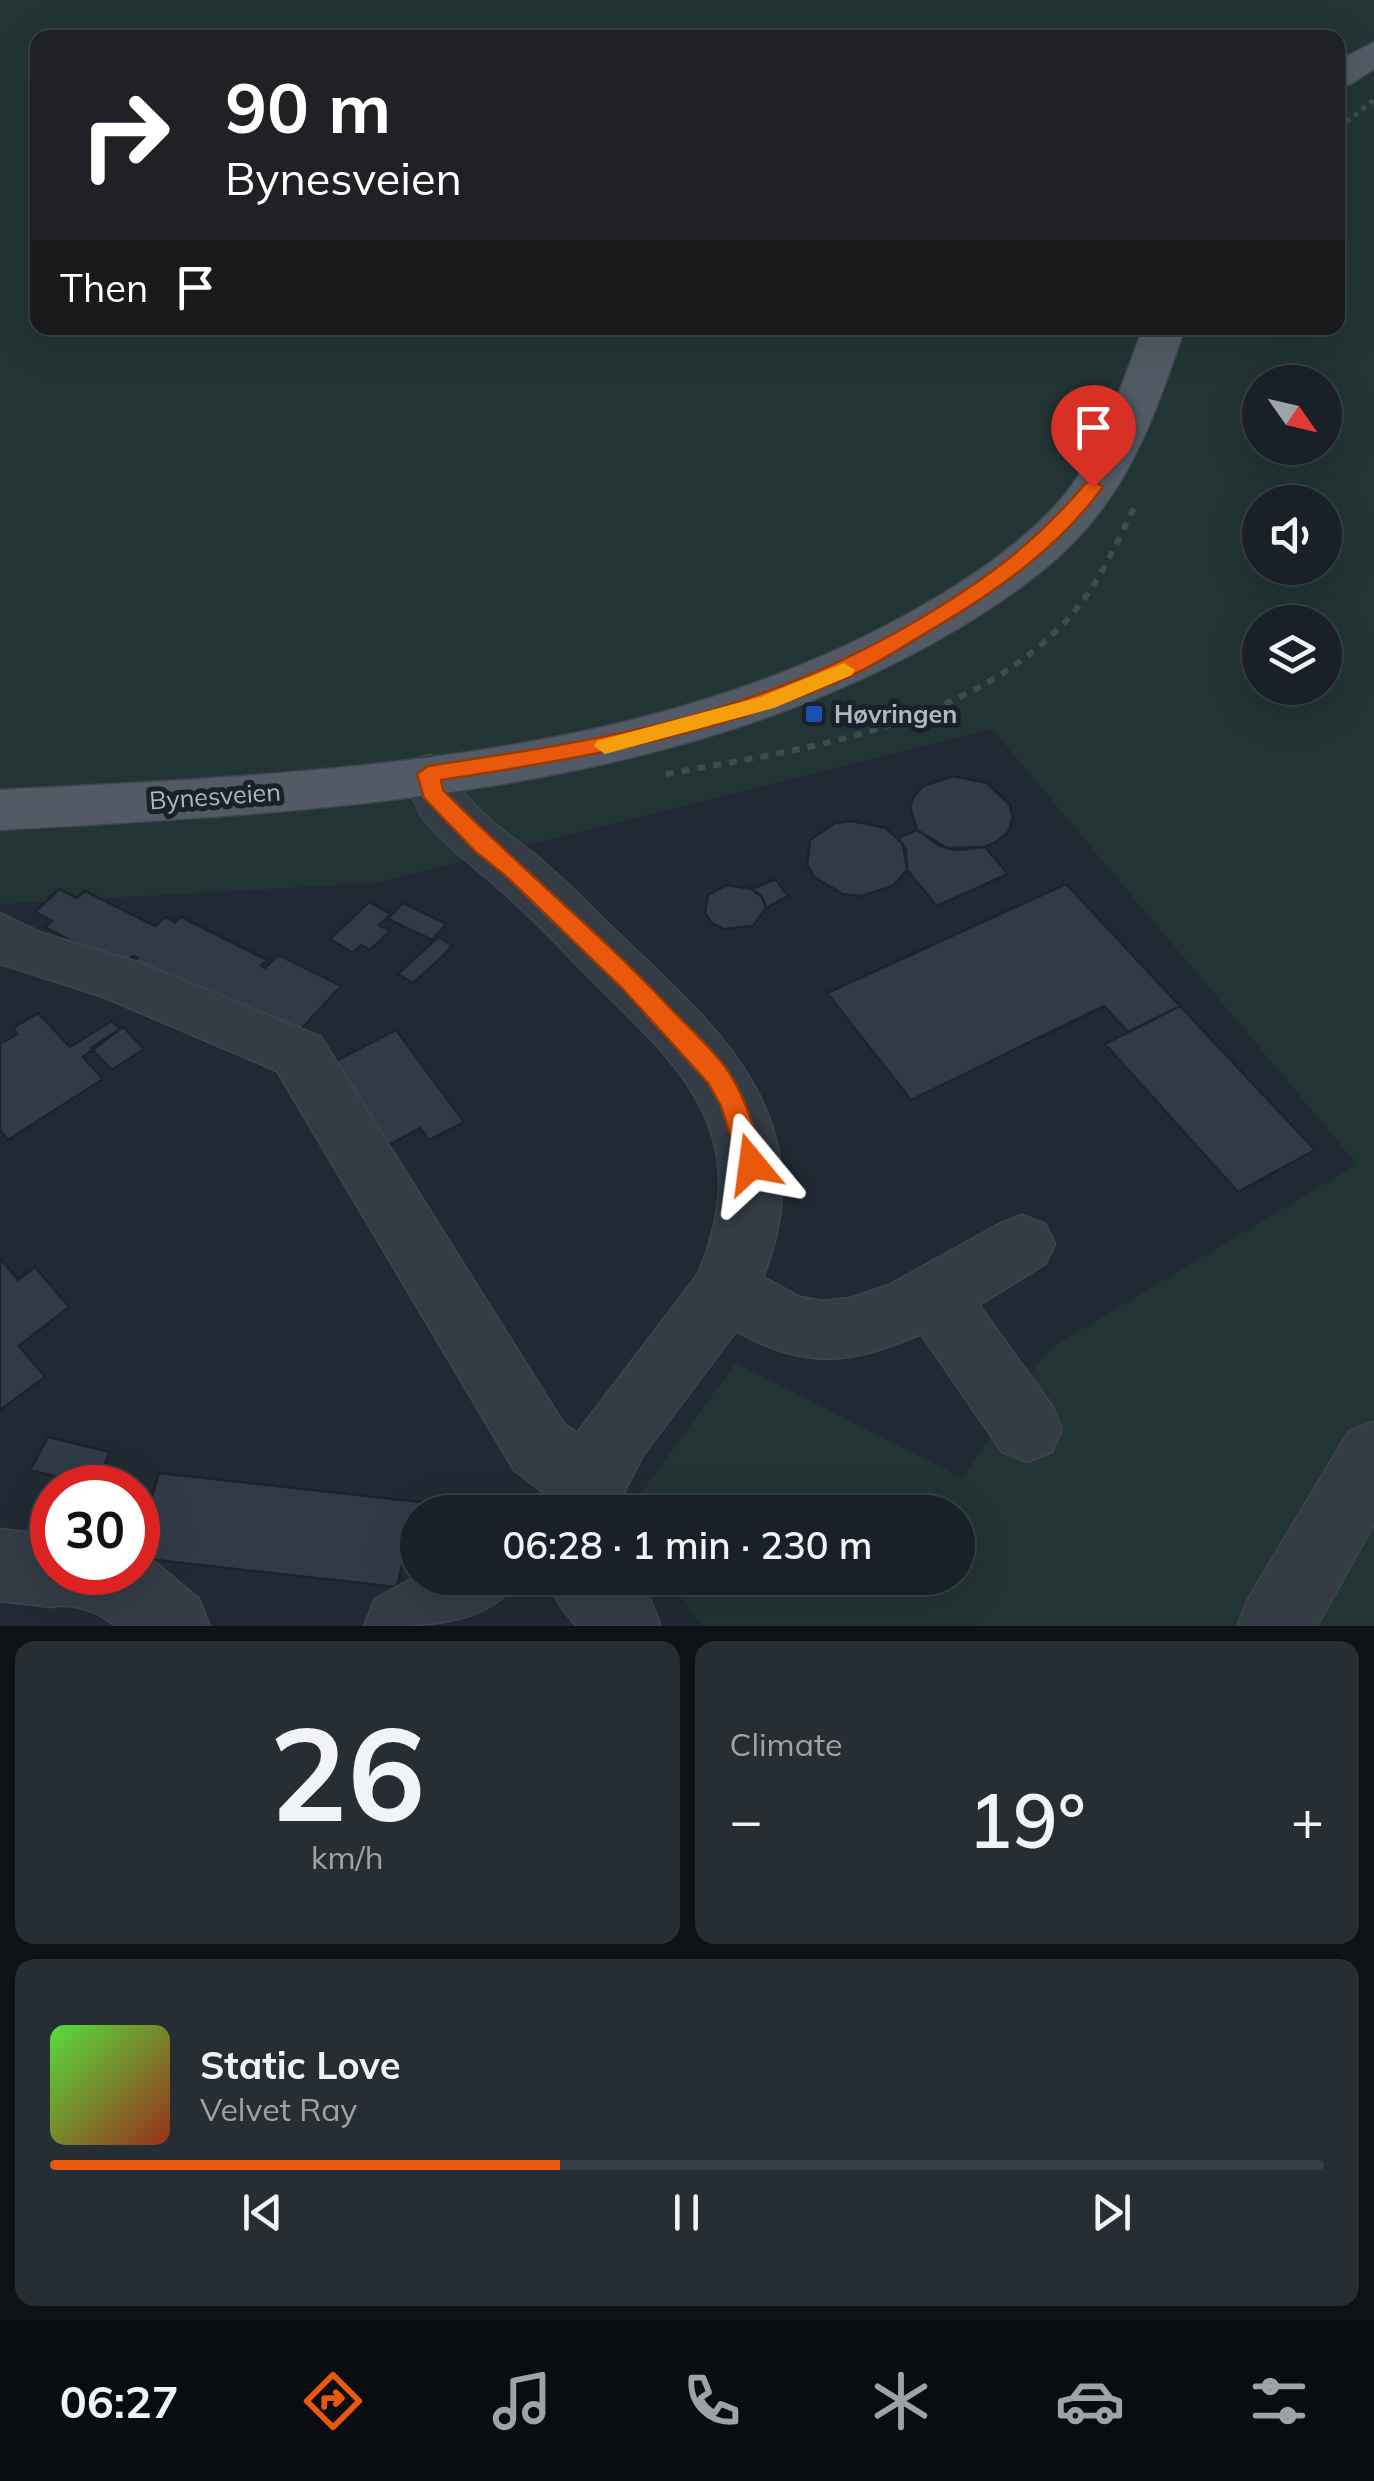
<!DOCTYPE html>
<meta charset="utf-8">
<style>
body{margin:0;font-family:Mulish,sans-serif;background:#262d33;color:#f1f3f6;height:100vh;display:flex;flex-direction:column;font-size:38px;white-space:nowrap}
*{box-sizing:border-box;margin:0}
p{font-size:32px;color:#9fa3a7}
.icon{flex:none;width:55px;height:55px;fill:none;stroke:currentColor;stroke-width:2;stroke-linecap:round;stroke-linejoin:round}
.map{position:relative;height:1626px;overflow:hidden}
.drawer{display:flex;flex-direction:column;gap:15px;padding:15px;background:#0e1215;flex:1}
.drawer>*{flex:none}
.guide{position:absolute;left:30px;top:30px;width:1315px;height:305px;border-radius:20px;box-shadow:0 10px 40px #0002,0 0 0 2px #373e44;background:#202124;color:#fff;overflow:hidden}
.needle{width:65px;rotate:124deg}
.fabs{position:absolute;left:1242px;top:365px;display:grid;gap:20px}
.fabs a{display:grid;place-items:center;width:100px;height:100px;border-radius:50%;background:#192027;box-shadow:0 10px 40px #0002,0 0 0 2px #373e44;font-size:50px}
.speed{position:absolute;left:30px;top:1465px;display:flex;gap:20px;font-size:50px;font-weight:700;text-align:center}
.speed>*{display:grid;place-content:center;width:130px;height:130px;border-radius:50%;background:#192027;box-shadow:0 10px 40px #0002,0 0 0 2px #373e44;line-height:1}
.speed .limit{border:15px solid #d22;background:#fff;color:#111}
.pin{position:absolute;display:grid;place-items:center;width:85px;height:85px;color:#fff;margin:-102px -42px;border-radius:50% 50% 50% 0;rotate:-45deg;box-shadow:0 0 10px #0007}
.pin .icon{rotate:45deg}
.me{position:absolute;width:110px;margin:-55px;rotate:344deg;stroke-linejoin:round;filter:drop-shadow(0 0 8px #0008)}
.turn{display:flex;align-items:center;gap:35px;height:210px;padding:0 30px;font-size:45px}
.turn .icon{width:130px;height:130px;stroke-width:2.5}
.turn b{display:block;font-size:70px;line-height:85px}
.then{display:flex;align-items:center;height:95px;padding:0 30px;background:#0003;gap:20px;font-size:38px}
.big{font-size:75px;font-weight:600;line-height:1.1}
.drawer .widget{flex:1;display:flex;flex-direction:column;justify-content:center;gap:15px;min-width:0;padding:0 35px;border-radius:20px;background:#262d33}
.drawer .dial{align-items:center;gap:0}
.dial b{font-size:130px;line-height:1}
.song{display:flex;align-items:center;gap:30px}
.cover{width:120px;height:120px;border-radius:15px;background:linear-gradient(135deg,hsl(110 70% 55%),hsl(10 70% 35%))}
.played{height:10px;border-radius:5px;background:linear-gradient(90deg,#ea580c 40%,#373e44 40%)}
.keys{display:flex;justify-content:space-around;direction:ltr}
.heat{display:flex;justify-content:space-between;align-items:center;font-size:55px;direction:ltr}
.drawer .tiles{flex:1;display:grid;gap:15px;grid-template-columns:1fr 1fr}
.widget:last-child{grid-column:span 2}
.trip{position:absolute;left:400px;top:1495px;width:575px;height:100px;border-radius:50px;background:#192027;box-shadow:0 10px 40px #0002,0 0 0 2px #373e44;font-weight:600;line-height:100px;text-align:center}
.tab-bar{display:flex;height:160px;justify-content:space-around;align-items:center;background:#0a0d10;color:#9fa3a7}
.tab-bar .icon{width:70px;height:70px}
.tab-bar .selected{color:#ea580c}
.tab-bar b{font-size:45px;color:#f1f3f6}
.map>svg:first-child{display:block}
</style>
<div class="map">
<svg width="1374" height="1626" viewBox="0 0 1374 1626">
<rect width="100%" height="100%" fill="#212a34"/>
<path fill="#233435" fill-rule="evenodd" d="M0,0H1374V1626H702L667,1578H958V1512H627L736,1363L962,1478L1047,1350L1357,1164L992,729L375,883L0,904ZM38,38H1338V328H38ZM1260,382H1325V448H1260ZM1260,502H1325V568H1260ZM1260,622H1325V688H1260Z"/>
<path fill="#313b48" stroke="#1c232c" stroke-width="2.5" d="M953,776L987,783L1010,805L1013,819L1008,832L997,841L985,847L957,850L940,846L917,830L910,807L914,796L923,786Z
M852,821L886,828L903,844L907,870L893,886L861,896L843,894L814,877L807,865L810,840L835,823Z
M917,830L947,848L985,847L1008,874L937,906L907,870L906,850L898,838Z
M775,879L788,896L766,908L762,897L752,889Z
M1066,884L1180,1006L1128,1032L1104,1006L911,1100L827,993Z
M727,885L752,889L762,897L766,908L753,926L724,929L712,923L705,913L708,895Z
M59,889L77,898L85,891L155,926L165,917L175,922L181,917L267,960L261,966L265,968L278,955L341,986L292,1039L131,966L138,958L133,956L122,967L65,950L73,942L45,927L52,921L35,912Z
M369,902L391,914L379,925L390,931L370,950L361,945L353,953L330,939Z
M403,903L446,924L432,940L388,919Z
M438,937L452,945L444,955L413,983L398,974Z
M1180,1006L1315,1150L1238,1192L1105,1044Z
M38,1013L70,1047L112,1021L120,1029L83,1057L103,1079L8,1140L0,1130V1044L17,1034L13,1028Z
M123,1027L144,1049L112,1070L91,1048Z
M396,1030L464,1122L429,1140L420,1128L387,1146L330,1064Z
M0,1258L18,1280L35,1267L69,1307L19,1346L45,1377L0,1410Z
M48,1437L110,1452L94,1486L30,1470Z
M159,1473L429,1503L427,1512H418V1558L404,1557L397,1587L138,1558V1542Z"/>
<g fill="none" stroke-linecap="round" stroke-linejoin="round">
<g stroke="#3e454f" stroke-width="3">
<path id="minor" d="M429,755L448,761C454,771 457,785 465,794C486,821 515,838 540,859C575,889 607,923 640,954C739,1046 820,1135 763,1277L800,1297L822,1301L851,1298L889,1285L999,1224L1022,1215L1045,1224L1055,1244L1045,1264L979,1305L1052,1406L1062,1429L1052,1452L1027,1462L1002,1452L921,1334C849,1365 805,1370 736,1331L643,1455L614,1512H542L548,1496L514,1470L277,1071L101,996L0,964V913L42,933L141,963L321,1037L564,1424L577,1433L698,1274C756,1137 686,1072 594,982C561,949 530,915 495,885C470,863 443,844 422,817L402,774L410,761Z
M1374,1422V1524L1317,1626H1237L1248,1599L1349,1431Z
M0,1529L52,1535V1572H138V1550L143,1552L199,1599L210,1626H115C100,1612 72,1602 52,1607L0,1601Z
M418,1575V1578H519C491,1626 425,1626 364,1626L375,1599Z
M548,1578H632L650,1599L661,1626H576L559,1604Z"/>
</g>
<g stroke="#3e454f" stroke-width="3">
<path id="major" d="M1374,42V69L1351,84L1338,87V61Z
M1143,328H1185C1162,394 1140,463 1095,518C1058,565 1004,601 954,631C670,798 320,811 0,830V790C308,773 644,765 918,608C969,579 1023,543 1062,498C1102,450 1121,385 1143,328Z"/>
</g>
<path stroke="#3c4d4e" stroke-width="5" stroke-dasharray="5 5" stroke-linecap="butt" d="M1338,128L1374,100"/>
<path stroke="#3c4d4e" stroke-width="6" stroke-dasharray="8 8" stroke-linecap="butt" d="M666,774C804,749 964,728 1065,622C1097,589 1116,544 1136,504"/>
<use href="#minor" fill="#343c45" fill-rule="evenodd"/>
<use href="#major" fill="#525b65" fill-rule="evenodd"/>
</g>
<path fill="#ea580c" stroke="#983908" stroke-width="2.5" d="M1093,481L1103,487C1059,547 999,590 936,627C910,642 884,660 857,673C725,734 584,758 441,780L443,790C516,865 599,931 671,1009C690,1029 713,1049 728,1071C747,1100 755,1132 765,1164L761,1172L752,1175L742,1172L721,1106L708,1083L621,987L507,877L476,852L424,798L417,774L428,766C607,739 750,717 909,625C981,583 1031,547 1086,483Z"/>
<path fill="#f59e0b" d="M844,663L855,670L852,675L774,708L605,754L594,746L597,741L760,697Z"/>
<rect fill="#1a4fb4" stroke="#1a212a" stroke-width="4" x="804" y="704" width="20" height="20" rx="5"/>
<g text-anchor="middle" stroke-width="10" stroke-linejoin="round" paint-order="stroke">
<g font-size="25" font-weight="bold" fill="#afb7c2" stroke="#1a212a" text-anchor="start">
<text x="834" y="723">Høvringen</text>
</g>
<g font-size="25" fill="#afb7c2" stroke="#1a212a">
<text transform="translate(215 796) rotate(-4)" y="9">Bynesveien</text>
</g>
</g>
</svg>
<div class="fabs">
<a><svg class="needle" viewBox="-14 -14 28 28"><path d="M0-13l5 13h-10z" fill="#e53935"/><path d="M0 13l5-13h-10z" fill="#9fa3a7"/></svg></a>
<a><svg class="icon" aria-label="sound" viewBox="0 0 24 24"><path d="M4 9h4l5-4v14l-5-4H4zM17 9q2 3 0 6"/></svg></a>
<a><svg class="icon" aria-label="layers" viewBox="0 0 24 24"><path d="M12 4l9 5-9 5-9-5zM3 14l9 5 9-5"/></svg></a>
</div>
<div class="speed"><div class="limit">30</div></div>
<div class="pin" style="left:1093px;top:487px;background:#d93025"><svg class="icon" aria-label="arrive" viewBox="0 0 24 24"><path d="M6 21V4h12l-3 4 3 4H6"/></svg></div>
<svg class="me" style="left:752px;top:1164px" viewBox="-20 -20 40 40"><path d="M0-17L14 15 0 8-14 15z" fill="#ea580c" stroke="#fff" stroke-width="4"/></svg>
<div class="trip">06:28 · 1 min · 230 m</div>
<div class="guide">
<div class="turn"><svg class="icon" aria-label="right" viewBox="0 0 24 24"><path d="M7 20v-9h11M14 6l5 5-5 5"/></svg><div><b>90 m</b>Bynesveien</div></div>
<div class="then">Then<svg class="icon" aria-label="arrive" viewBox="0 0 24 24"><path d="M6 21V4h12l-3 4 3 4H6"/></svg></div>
</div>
</div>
<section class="drawer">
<div class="tiles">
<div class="widget dial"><b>26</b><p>km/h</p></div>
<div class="widget"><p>Climate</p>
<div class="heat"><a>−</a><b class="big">19°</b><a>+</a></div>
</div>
<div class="widget">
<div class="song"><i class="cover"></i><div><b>Static Love</b><p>Velvet Ray</p></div></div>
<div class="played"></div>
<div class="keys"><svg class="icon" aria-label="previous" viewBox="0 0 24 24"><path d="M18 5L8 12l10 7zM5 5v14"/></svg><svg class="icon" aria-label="pause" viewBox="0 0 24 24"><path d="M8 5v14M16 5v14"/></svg><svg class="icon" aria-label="next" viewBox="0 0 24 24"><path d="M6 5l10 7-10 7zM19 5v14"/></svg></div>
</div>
</div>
</section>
<nav class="tab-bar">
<b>06:27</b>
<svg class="icon selected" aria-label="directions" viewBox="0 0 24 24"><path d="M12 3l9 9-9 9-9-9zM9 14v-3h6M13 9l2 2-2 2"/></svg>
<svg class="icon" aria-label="music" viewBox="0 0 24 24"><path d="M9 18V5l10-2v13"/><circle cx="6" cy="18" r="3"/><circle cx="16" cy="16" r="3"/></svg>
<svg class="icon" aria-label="phone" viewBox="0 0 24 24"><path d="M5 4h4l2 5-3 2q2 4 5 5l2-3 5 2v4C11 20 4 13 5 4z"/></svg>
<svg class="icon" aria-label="climate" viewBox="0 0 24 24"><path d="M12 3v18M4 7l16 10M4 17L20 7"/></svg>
<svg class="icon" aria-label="car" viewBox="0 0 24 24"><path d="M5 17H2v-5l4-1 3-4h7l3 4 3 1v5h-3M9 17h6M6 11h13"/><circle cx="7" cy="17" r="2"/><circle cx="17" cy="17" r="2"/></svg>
<svg class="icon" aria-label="filters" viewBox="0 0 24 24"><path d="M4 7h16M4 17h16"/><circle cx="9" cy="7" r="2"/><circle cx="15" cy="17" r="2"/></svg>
</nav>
